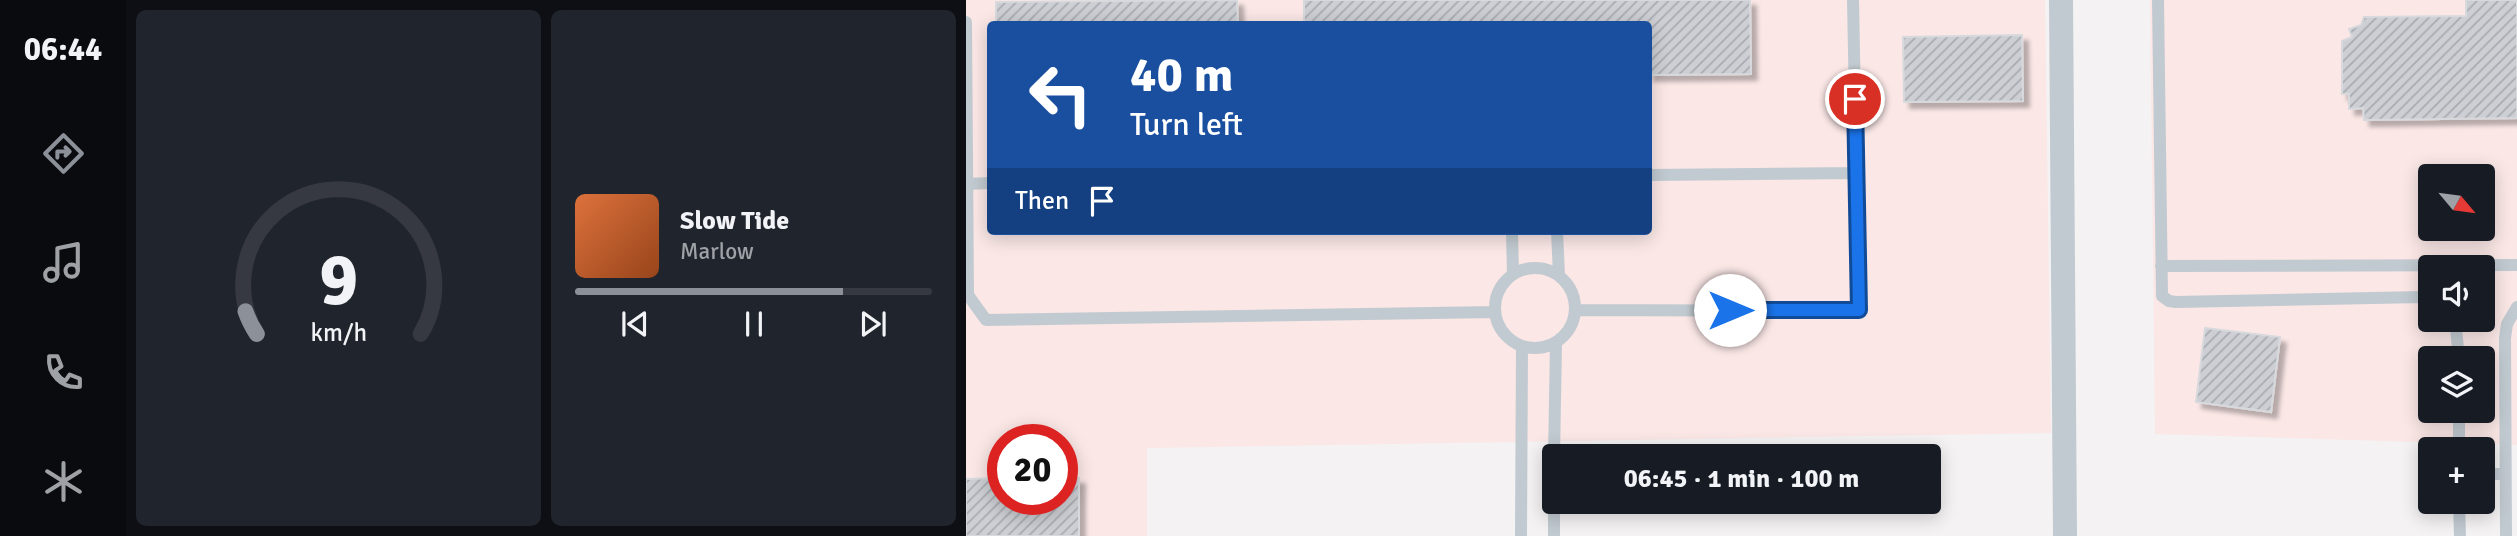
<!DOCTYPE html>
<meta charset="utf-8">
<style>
body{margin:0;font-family:Signika,sans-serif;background:#20242c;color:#f1f3f6;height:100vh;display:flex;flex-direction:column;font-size:26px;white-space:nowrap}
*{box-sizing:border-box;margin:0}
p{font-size:23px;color:#9ea1a6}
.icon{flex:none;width:38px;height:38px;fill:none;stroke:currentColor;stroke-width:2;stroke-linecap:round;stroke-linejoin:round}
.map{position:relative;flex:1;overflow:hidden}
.side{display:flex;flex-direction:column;gap:10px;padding:10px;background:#0d0f14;width:840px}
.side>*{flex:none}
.hud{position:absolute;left:21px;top:21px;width:665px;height:214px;border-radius:7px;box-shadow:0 4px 18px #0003;background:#1a4fa0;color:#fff;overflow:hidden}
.needle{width:46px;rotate:119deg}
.tools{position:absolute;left:1452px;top:164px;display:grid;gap:14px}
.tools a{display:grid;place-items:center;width:77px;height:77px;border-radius:7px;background:#171b24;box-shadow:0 4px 18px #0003;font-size:35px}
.speed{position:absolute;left:21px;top:424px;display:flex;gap:14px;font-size:35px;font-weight:700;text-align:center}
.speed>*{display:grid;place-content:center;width:91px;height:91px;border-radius:50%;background:#171b24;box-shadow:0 4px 18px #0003;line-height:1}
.speed .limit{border:10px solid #d22;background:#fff;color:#111}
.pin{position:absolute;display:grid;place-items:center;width:60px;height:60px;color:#fff;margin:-30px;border:4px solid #fff;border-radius:50%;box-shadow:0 2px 7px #0007}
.me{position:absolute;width:77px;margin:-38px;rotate:90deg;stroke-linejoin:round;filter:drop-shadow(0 0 5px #0008)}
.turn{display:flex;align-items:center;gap:24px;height:147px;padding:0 28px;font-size:32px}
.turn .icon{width:91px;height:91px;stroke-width:2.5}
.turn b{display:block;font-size:49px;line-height:60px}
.then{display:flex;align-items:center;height:66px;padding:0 28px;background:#0003;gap:14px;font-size:26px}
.side .tile{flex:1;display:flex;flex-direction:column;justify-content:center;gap:10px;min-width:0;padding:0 24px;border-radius:10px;background:#20242c}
.side .dial{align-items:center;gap:0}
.dial svg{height:182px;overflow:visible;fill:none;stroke:#363941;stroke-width:7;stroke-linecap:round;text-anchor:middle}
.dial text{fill:#f1f3f6;stroke:none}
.song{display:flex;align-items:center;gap:21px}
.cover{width:84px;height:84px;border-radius:10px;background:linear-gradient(135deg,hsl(20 70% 55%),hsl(20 70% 35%))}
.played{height:7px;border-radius:4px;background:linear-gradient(90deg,#8c9099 75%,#363941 75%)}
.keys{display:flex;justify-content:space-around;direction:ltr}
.side .tiles{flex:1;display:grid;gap:10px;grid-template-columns:repeat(2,1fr)}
.trip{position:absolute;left:576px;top:444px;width:399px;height:70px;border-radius:7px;background:#171b24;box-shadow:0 4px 18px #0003;font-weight:700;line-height:70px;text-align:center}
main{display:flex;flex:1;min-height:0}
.tabs{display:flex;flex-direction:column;width:126px;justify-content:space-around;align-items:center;background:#090b0e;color:#9ea1a6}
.tabs .icon{width:49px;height:49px}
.tabs .on{color:#8c9099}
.tabs b{font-size:32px;color:#f1f3f6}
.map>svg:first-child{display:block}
</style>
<main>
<nav class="tabs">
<b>06:44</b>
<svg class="icon on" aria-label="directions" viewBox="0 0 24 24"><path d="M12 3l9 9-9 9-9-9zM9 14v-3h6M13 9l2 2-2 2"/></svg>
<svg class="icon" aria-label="music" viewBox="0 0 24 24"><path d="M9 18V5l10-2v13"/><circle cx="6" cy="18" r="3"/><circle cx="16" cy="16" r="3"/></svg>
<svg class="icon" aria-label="phone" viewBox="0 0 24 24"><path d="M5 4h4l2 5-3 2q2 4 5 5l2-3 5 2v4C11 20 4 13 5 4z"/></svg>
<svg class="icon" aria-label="climate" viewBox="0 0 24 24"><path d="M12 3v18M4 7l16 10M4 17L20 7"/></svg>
</nav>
<section class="side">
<div class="tiles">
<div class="tile dial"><svg viewBox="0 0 100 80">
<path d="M14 69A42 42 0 1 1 86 69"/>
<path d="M14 69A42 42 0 0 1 9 59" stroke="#8c9099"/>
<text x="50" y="56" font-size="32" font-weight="700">9</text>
<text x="50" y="72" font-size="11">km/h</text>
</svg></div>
<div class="tile">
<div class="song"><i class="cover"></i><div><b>Slow Tide</b><p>Marlow</p></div></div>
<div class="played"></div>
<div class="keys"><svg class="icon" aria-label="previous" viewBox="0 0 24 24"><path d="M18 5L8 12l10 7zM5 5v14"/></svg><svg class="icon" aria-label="pause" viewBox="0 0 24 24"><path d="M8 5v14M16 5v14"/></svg><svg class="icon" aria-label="next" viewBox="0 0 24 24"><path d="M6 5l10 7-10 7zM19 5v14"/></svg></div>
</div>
</div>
</section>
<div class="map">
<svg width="1551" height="536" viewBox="0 0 1551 536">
<defs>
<pattern id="building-hatch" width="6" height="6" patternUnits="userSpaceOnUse" patternTransform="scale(1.75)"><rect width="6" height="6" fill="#cdcfd4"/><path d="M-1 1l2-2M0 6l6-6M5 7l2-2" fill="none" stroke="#a8abaf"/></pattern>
<filter id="shadow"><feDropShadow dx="6" dy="6" stdDeviation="2" flood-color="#0004"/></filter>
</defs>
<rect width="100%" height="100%" fill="#f4f2f3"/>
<path fill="#fae7e6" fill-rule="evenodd" d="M0,0H1079L1085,433L181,448V536H0ZM24,24H682V231H24ZM37,439H96V499H37Z
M1184,0H1551V445L1189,434ZM1465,177H1517V229H1465ZM1465,268H1517V320H1465ZM1465,359H1517V411H1465Z"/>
<path fill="url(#building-hatch)" stroke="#d7d9dd" stroke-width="2" filter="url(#shadow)" d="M271,0L272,24H30V2Z
M338,0H784L785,74L682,75V24H338Z
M1500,0H1551V118L1398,120L1397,108L1383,109V94H1376V41L1386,37L1383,29L1395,25L1398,17L1500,16Z
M1056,35L1057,101L938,102L937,37Z
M1239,328L1314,337L1305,412L1230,402Z
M37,478V499H96V478H113V536H0V479Z"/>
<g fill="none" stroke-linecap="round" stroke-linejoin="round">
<path stroke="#c1cad0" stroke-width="12" d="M1192,0L1196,296L1203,301L1210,302L1456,297L1465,301
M0,22L2,295L20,320L529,312
M682,175L890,173
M1,184L24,183
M546,231L547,274
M591,231L593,275
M1195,266L1551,265
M529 308a40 40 0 1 1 80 0a40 40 0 1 1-80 0Z
M610,310L893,311L887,0
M1484,320L1490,328L1493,359
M1493,450V411
M588,457L590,343
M1517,474H1539
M1493,502L1494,536
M555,536L556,346
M588,536V502
M1540,536L1539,338L1541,324L1551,307"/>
<path stroke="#c1cad0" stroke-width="24" d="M1095,0L1099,536"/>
</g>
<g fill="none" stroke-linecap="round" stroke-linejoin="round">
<g stroke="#114b97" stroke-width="18">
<path id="route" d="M764,310H893L889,99"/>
</g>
<use href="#route" stroke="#1a73e8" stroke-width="12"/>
</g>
</svg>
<div class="tools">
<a><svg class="needle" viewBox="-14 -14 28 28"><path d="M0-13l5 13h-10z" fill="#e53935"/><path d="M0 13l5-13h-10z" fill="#9ea1a6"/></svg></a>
<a><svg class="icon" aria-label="sound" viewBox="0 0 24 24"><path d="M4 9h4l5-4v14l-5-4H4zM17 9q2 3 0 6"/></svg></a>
<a><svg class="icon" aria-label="layers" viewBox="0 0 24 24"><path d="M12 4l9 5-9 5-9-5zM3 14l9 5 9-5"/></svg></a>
<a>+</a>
</div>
<div class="speed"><div class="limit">20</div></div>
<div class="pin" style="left:889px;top:99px;background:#d93025"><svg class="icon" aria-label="arrive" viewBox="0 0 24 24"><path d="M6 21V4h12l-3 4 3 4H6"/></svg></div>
<svg class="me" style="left:764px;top:310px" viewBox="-20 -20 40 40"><circle r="19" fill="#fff"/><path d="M0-13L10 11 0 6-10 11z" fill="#1a73e8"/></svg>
<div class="trip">06:45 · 1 min · 100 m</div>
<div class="hud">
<div class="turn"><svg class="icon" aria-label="left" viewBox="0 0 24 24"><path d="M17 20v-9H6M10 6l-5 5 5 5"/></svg><div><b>40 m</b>Turn left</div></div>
<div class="then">Then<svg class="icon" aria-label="arrive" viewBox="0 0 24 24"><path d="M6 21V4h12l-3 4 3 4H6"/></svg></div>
</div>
</div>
</main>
